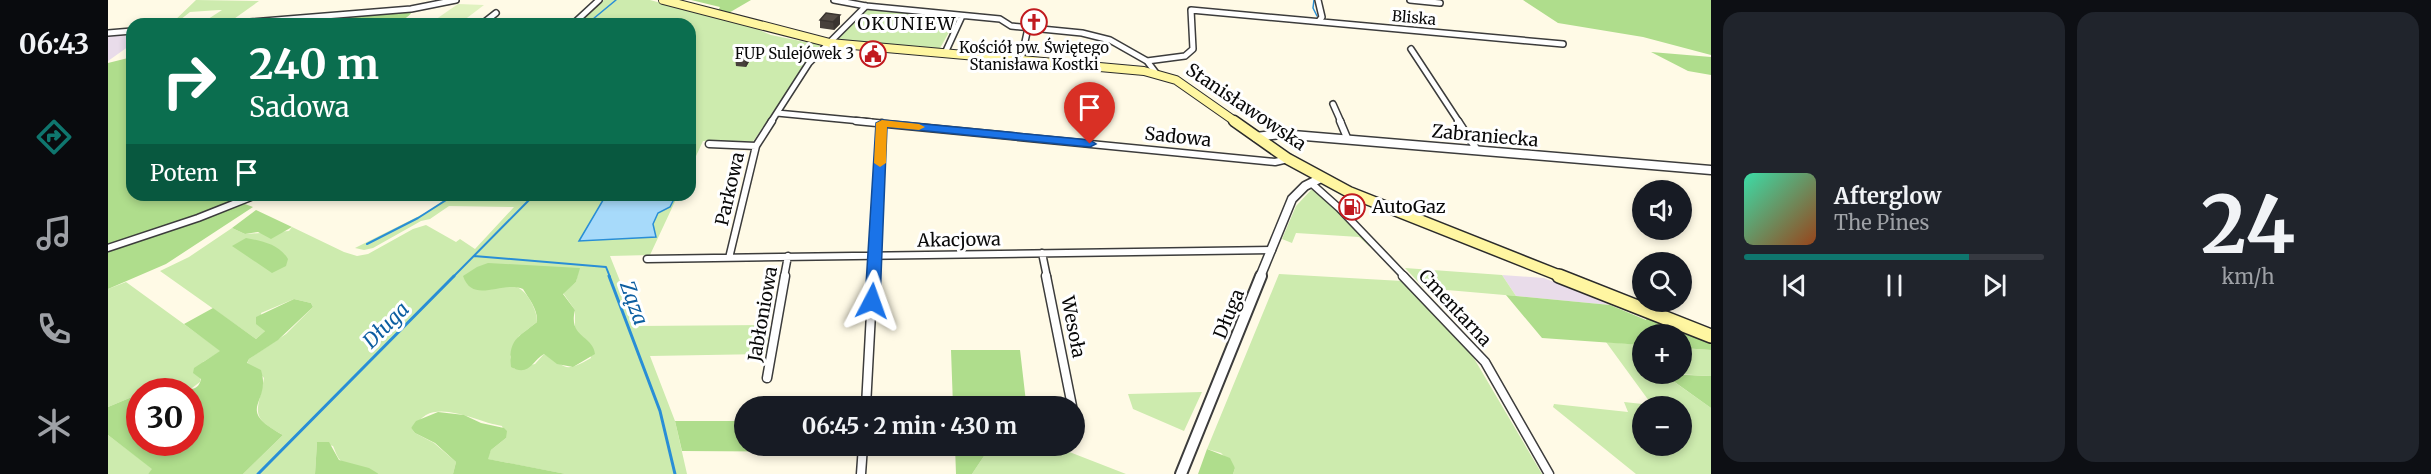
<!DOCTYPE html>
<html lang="pl">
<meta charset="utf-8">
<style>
body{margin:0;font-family:Merriweather,serif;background:#20242c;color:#f1f3f6;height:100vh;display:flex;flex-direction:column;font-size:22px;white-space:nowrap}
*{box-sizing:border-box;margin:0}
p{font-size:20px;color:#9ea1a6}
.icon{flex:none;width:33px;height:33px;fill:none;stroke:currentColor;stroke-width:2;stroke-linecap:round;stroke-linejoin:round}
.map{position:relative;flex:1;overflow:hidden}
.side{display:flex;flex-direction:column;gap:12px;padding:12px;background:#0d0f14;width:720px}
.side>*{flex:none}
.banner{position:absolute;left:18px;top:18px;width:570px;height:183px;border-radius:18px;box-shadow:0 3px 9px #0003;background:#0b6e4f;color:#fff;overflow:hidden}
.fabs{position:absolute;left:1524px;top:180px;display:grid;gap:12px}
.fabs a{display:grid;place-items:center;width:60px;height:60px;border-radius:50%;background:#171b24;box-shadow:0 3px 9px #0003;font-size:30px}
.speed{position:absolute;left:18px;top:378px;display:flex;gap:12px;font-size:30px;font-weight:700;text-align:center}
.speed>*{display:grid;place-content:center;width:78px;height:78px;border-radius:50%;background:#171b24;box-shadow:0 3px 9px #0003;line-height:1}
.speed .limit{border:9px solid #d22;background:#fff;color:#111}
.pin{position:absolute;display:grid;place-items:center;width:51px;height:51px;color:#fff;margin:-62px -26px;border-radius:50% 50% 50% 0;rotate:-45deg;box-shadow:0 0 6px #0007}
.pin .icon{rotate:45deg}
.me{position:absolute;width:66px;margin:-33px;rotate:4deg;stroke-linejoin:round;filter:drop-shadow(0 0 4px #0008)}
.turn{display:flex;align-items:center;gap:21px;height:126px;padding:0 24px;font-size:27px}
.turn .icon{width:78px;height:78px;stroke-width:2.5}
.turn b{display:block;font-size:42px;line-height:51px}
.then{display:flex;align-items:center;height:57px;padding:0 24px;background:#0003;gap:12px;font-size:22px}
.side .widget{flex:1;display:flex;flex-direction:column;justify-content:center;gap:9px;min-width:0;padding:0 21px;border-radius:18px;background:#20242c}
.side .dial{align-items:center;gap:0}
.dial b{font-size:78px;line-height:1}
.song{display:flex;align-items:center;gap:18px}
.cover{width:72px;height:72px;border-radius:9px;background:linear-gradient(135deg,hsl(160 70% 55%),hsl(20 70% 35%))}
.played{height:6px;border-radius:3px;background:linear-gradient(90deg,#0f766e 75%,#363941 75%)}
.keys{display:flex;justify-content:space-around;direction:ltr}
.side .tiles{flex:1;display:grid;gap:12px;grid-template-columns:repeat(2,1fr)}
.trip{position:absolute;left:626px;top:396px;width:351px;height:60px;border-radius:30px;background:#171b24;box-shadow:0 3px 9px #0003;font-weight:700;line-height:60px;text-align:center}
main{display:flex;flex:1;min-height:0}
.tabs{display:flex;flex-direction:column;width:108px;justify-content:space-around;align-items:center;background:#090b0e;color:#9ea1a6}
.tabs .icon{width:42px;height:42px}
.tabs .active{color:#0f766e}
.tabs b{font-size:27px;color:#f1f3f6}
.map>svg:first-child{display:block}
</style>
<main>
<nav class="tabs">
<b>06:43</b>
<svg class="icon active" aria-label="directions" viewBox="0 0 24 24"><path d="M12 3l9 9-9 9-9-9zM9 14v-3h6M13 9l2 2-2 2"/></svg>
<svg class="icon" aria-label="music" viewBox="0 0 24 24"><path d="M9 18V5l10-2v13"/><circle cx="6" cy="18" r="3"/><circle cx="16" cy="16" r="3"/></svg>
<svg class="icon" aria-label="phone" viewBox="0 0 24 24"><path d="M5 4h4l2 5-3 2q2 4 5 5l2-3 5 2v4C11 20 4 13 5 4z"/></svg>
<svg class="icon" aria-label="climate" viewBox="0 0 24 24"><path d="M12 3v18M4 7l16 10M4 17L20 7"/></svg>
</nav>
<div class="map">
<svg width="1603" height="474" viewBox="0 0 1603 474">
<rect width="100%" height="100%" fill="#fffae6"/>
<path fill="#e9dcea" d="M24,35V44L0,61V36Z
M1394,275L1436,278L1502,305L1408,296Z"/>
<path fill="#cdebae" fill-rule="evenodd" d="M88,0L151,1L123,21L94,23L114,10H111L82,12L67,24H63Z
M496,0H542L649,29L663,35L712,45L644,143L595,141L582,169V24H469Z
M758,8L849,18L831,50L728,40Z
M1204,189L1212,193L1264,246H1261L1251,237L1188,233L1184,243L1174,239L1188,206Z
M343,195H570L542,255L502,256L530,326L662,325L657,354L542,356L567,421L579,474H458L379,459L383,450L398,438L394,426C372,423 339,404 318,415C313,418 308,424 303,428L307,433L326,443L348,462L345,474H271C261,468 237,465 232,460C229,457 227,450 225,446L209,442L207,474H135L175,435C140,416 150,413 156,378L147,368L139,364L141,359L178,334L205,307L203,303L186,299L153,313L157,331L148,339L52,271L81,257L124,228L137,234L181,231L184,227L236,252L249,256L260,254L305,229L318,225L348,242L352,239L367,249L406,207L341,206L322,219L313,221L265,248L256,250L247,248L319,212ZM471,268L468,282L455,293L467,310V328L470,334L477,340L483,358C455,374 460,367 436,354L427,364L406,369L402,357L411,336L429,322C429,314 426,307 422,300C408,277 394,288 372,292Z
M1297,268L1394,275L1408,296L1316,288Z
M1171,274L1294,281L1364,355L1434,474H1125L1127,468L1113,453L1099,449Z
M18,282L113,351L95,362L92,382L80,391L62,385L32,392L31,394L0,407V289Z
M1498,342L1534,345V374H1555L1603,408V474H1528L1445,407L1446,404L1520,412L1516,402L1544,405ZM1534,406H1574V446H1534Z
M1574,348L1603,350V376L1569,374H1574Z
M1094,392L1076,431L1025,409L1020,394Z
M0,435L45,469L40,474H0Z
M891,446H946L1018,474H864L876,456L887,452Z"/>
<path fill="#afdd8c" d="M583,0H643L619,14L609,12L612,7Z
M1415,0H1603V55L1535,37L1450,23Z
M304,12C291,32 230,24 207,24L217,19Z
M1543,52L1603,57V75L1580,71Z
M24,57V195H143L0,246V63Z
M137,204L145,207L58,264L0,289V249Z
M148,210L184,227L163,239L150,232L137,234L124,228Z
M138,238C154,241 171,244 180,259L178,266L164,273L124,246Z
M380,263L472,268L468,282L455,294L467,310C460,338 485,335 487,354L465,367L449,364L436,354C424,361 421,377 403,367C400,340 409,338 429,322C430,309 421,299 415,289C394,280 365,305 355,276L369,267Z
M1398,295L1502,305L1538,320L1539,315L1603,340V350L1574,348V334H1534V345L1434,338Z
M186,299L203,303L205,307L170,340L141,359L139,363L153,370C164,405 125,408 175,435L135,474H40L44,469L0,435V407L31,394L32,442H82V392L38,391C45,389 53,384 61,385C73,385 89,397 93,379L85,373L86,368L112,351L76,324L105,308L148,339L157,331L148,324V317Z
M843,350H912L918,402L915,406H845Z
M1555,374L1603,376V408L1561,378Z
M330,412L356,415L373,423L396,428L399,431L398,438L383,450L380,459L458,474H345L348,462L327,443L307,433L303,428L308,421Z
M567,421H636V446H706V452L574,451Z
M209,442H221L231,460L261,468L271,474H207Z
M847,446H891L887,452L876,456L864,474H848Z
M1099,449L1122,458L1127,468L1125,474H1090Z"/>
<path fill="#e0f2c0" d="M350,4L376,5L351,24L324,22Z"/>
<path fill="#a7dafa" stroke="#298ed6" stroke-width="1.5" d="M498,195H568L562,207L550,213L545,224L548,237L471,241Z"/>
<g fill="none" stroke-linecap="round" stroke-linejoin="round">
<path stroke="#298ed6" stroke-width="1.5" d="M1206,0L1205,8L1209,16
M479,24L508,0"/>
<path stroke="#298ed6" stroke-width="2" d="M259,244L310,218L346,195
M366,256L498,267L502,277
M345,277L426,195"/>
<path stroke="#298ed6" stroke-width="3" d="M501,276L552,411L567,474
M150,474L346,276"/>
<g stroke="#3c3c3c" stroke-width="8">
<path id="minor-far2" d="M726,0L758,6L892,19L903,26L974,33L1002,40L1039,61L1048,73
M1210,0L1214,17L1211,21
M1302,0L1332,3
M117,24L303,9L348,0
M374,24L388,13
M465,24L491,0
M0,33L24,31
M1303,49L1351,122
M837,53L854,16
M913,60L920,28
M1039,61L1077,56L1085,49L1083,10L1455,44
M1225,104L1233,122
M669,113L763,122
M663,122L701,63L758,6"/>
</g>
<g stroke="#3c3c3c" stroke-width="9">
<path id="minor-far1" d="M748,121L1167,162L1180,159
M1232,121L1240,140
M1350,121L1369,150
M601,144L648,146
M1203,183L1231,208L1297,277
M0,248L90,218L148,195
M934,253L939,277
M621,258L648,146L664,121
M539,259L1164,250
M676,277L680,256
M765,277L774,123"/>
</g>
<g stroke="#3c3c3c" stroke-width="11">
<path id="minor" d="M938,276L964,406
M1295,276L1377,362L1441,474
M659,378L677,276
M758,406L765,276
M753,474L755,446"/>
</g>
<g stroke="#3c3c3c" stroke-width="11">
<path id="tertiary-far1" d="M1148,137L1173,134L1603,170
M1152,277L1184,199L1197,186L1213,178"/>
</g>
<g stroke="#3c3c3c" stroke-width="14">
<path id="tertiary" d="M1073,474L1153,276"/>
</g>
<g stroke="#2b2b2b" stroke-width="10">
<path id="secondary-far2" d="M555,0L722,43L1036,71L1068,80L1128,122"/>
</g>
<g stroke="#2b2b2b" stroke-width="13">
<path id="secondary-far1" d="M1126,121L1180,159L1241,192L1455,277"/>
</g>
<g stroke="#2b2b2b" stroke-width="16">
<path id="secondary" d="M1451,276L1603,336"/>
</g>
<use href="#minor-far2" stroke="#fff" stroke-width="5"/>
<use href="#minor-far1" stroke="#fff" stroke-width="6"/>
<use href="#minor" stroke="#fff" stroke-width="8"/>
<use href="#tertiary-far1" stroke="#fff" stroke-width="8"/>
<use href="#tertiary" stroke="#fff" stroke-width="10"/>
<use href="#secondary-far2" stroke="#fff6a1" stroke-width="8"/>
<use href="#secondary-far1" stroke="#fff6a1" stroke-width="10"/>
<use href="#secondary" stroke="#fff6a1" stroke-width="13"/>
</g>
<path fill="#47403b" d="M732,15V24L726,30L712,28V20Z
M631,50L642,60L638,67L628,66L627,57Z"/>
<path fill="#3a3430" d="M732,15V24L726,30L725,22Z
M640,51L642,60L638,67L637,57Z"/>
<path fill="#534b45" stroke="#3a3430" stroke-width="1.5" d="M718,13L732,15L725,22L712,20Z
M631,50L640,51L637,57H627Z"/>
<path fill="#1a73e8" stroke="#114b97" stroke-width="1.5" d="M774,120L982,140L988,144L982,147L779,127L772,301L764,306L757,301L768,123Z"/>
<path fill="#f59e0b" d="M774,120L811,124L817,127L811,130L779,127L778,163L772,167L766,163L768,123Z"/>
<defs>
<g id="church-ring" transform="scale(1.35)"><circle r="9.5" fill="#fff" stroke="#c11a1f" stroke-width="1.5"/><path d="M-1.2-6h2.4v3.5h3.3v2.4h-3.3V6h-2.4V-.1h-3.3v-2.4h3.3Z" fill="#c11a1f"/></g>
<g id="civic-ring" transform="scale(1.35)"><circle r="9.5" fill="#fff" stroke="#c11a1f" stroke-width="1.5"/><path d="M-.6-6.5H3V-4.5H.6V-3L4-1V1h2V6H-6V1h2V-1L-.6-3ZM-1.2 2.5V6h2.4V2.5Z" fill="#c11a1f"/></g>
<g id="fuel-ring" transform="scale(1.35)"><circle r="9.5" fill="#fff" stroke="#c11a1f" stroke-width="1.5"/><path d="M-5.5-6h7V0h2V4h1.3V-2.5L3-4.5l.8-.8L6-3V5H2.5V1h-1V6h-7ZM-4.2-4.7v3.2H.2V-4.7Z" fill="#c11a1f"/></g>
</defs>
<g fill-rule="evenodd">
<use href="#church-ring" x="926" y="22"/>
<use href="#civic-ring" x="765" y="54"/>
<use href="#fuel-ring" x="1244" y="207"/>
</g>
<g text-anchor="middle" stroke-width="6" stroke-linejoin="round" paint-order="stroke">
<g font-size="15" fill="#090909" stroke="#fff">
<text transform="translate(1306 18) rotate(5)" y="5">Bliska</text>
</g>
<g font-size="15" fill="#090909" stroke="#fff">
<text x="926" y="53">Kościół pw. Świętego<tspan x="926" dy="17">Stanisława Kostki</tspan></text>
<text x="746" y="59" text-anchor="end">FUP Sulejówek 3</text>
</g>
<g font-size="18" letter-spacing="1.5" fill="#090909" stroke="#fff">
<text x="799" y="30">OKUNIEW</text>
</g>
<g font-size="18" fill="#090909" stroke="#fff">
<text transform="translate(1138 107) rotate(34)" y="6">Stanisławowska</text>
<text transform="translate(1377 136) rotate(5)" y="6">Zabraniecka</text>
<text transform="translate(1070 137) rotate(6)" y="6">Sadowa</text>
<text transform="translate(622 189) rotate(-77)" y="6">Parkowa</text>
<text transform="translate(851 240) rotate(-1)" y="6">Akacjowa</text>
<text transform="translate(1347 308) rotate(47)" y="6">Cmentarna</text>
<text transform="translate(655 314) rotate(-80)" y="6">Jabłoniowa</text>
<text transform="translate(1121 314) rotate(-68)" y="6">Długa</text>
<text transform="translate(965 327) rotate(79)" y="6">Wesoła</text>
</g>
<g font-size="18" fill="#090909" stroke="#fff" text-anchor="start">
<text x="1264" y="213">AutoGaz</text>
</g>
<g font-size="20" font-style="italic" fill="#0c5ea1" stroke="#fff">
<text transform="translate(526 303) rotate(70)" y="7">Ząza</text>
<text transform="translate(278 325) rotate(-45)" y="7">Długa</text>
</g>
</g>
</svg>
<div class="fabs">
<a><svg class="icon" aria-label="sound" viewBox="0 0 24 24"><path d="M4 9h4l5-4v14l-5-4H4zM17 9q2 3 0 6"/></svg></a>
<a><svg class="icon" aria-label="search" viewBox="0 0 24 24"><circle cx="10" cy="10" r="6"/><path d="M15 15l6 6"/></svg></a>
<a>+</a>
<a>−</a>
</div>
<div class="speed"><div class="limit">30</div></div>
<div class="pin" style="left:982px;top:144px;background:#d93025"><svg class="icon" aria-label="arrive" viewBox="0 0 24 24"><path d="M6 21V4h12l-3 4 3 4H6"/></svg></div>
<svg class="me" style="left:764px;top:301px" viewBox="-20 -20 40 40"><path d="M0-17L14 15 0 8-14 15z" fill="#1a73e8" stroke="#fff" stroke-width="4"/></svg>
<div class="trip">06:45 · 2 min · 430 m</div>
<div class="banner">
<div class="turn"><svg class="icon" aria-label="right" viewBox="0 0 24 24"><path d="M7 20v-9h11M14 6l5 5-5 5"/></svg><div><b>240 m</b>Sadowa</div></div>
<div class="then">Potem<svg class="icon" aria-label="arrive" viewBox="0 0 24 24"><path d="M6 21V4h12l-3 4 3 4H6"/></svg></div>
</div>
</div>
<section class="side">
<div class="tiles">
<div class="widget">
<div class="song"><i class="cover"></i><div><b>Afterglow</b><p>The Pines</p></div></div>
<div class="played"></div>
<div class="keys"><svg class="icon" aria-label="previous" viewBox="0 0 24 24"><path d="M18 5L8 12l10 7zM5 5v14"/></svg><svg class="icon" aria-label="pause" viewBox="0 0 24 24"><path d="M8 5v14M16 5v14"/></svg><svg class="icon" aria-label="next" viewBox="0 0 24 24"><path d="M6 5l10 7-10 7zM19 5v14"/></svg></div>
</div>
<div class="widget dial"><b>24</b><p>km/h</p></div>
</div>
</section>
</main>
